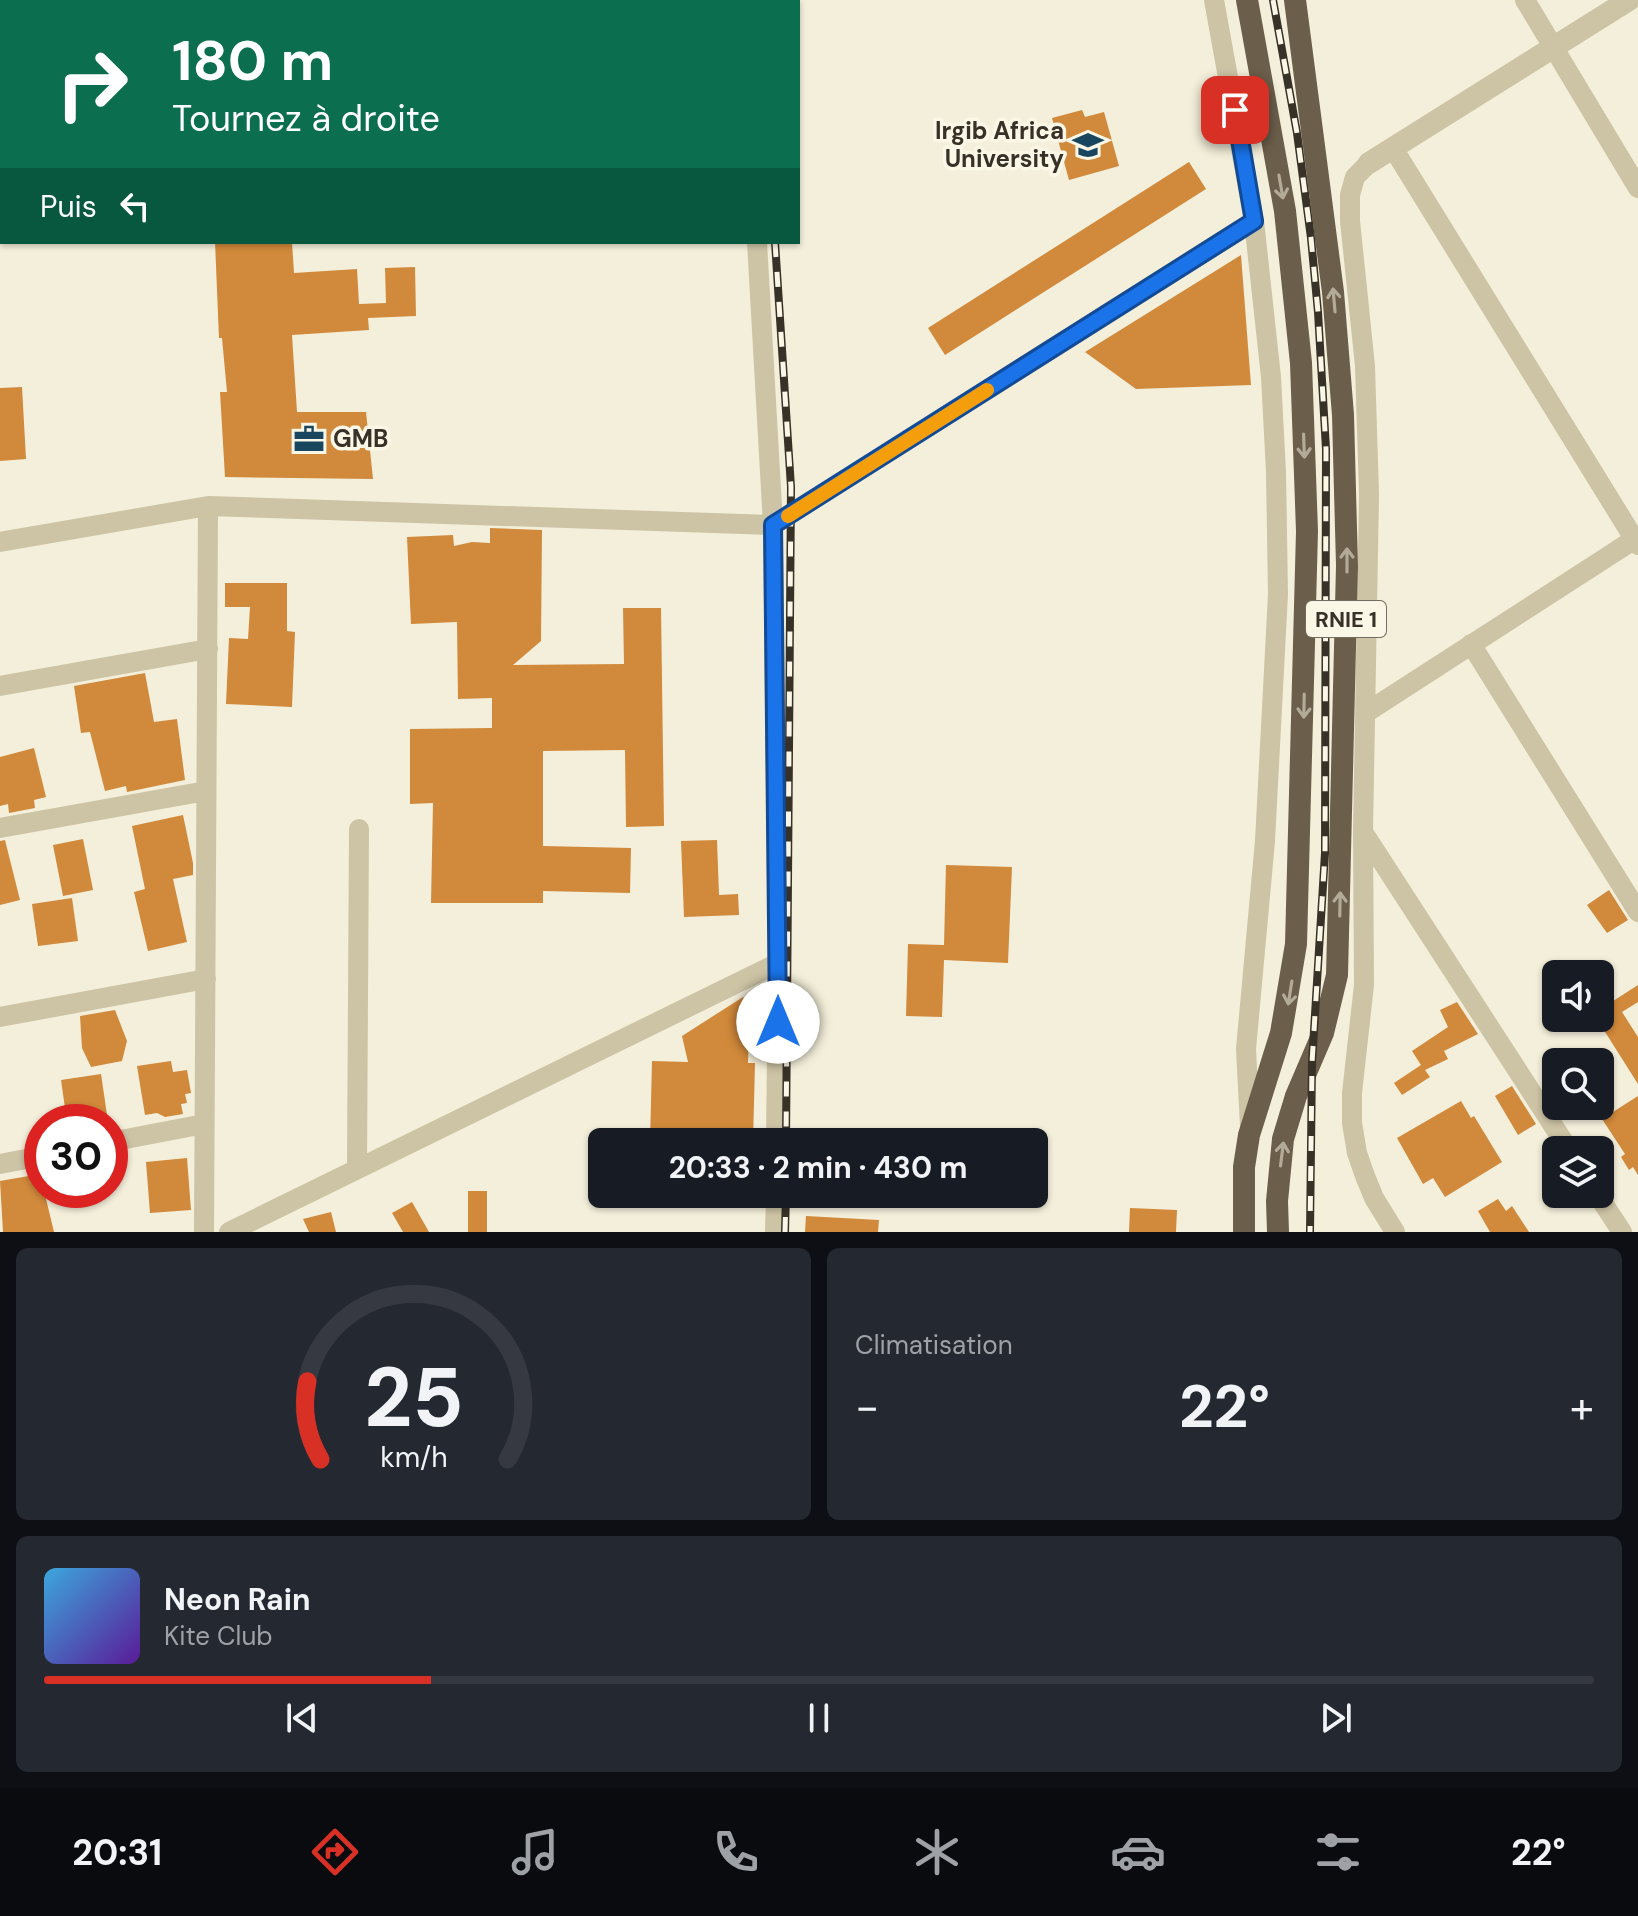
<!DOCTYPE html>
<html lang="fr">
<meta charset="utf-8">
<style>
body{margin:0;font-family:"DM Sans",sans-serif;background:#242831;color:#f1f3f6;height:100vh;display:flex;flex-direction:column;font-size:30px;white-space:nowrap}
*{box-sizing:border-box;margin:0}
p{font-size:26px;color:#9ea1a6}
.icon{flex:none;width:44px;height:44px;fill:none;stroke:currentColor;stroke-width:2;stroke-linecap:round;stroke-linejoin:round}
.map{position:relative;height:1232px;overflow:hidden}
.panel{display:flex;flex-direction:column;gap:16px;padding:16px;background:#0d0f14;flex:1}
.panel>*{flex:none}
.guide{position:absolute;left:0px;top:0px;width:800px;height:244px;box-shadow:0 2px 6px #0004;background:#0b6e4f;color:#fff;overflow:hidden}
.tools{position:absolute;left:1542px;top:960px;display:grid;gap:16px}
.tools a{display:grid;place-items:center;width:72px;height:72px;border-radius:12px;background:#171b24;box-shadow:0 2px 6px #0004;font-size:40px}
.speed{position:absolute;left:24px;top:1104px;display:flex;gap:16px;font-size:40px;font-weight:700;text-align:center}
.speed>*{display:grid;place-content:center;width:104px;height:104px;border-radius:50%;background:#171b24;box-shadow:0 2px 6px #0004;line-height:1}
.speed .limit{border:12px solid #d22;background:#fff;color:#111}
.pin{position:absolute;display:grid;place-items:center;width:68px;height:68px;color:#fff;margin:-34px;border-radius:16px;box-shadow:0 4px 12px #0006}
.me{position:absolute;width:88px;margin:-44px;rotate:0deg;stroke-linejoin:round;filter:drop-shadow(0 0 6px #0008)}
.turn{display:flex;align-items:center;gap:28px;height:168px;padding:0 40px;font-size:36px}
.turn .icon{width:104px;height:104px;stroke-width:2.5}
.turn b{display:block;font-size:56px;line-height:68px}
.then{display:flex;align-items:center;height:76px;padding:0 40px;background:#0003;gap:16px;font-size:30px}
.big{font-size:60px;font-weight:700;line-height:1.1}
.panel .widget{flex:1;display:flex;flex-direction:column;justify-content:center;gap:12px;min-width:0;padding:0 28px;border-radius:12px;background:#242831}
.panel .dial{align-items:center;gap:0}
.dial svg{height:208px;overflow:visible;fill:none;stroke:#363941;stroke-width:7;stroke-linecap:round;text-anchor:middle}
.dial text{fill:#f1f3f6;stroke:none}
.song{display:flex;align-items:center;gap:24px}
.cover{width:96px;height:96px;border-radius:12px;background:linear-gradient(135deg,hsl(200 70% 55%),hsl(270 70% 35%))}
.played{height:8px;border-radius:4px;background:linear-gradient(90deg,#d93025 25%,#363941 25%)}
.keys{display:flex;justify-content:space-around;direction:ltr}
.heat{display:flex;justify-content:space-between;align-items:center;font-size:44px;direction:ltr}
.panel .tiles{flex:1;display:grid;gap:16px;grid-template-columns:1fr 1fr}
.widget:last-child{grid-column:span 2}
.trip{position:absolute;left:588px;top:1128px;width:460px;height:80px;border-radius:12px;background:#171b24;box-shadow:0 2px 6px #0004;font-weight:700;line-height:80px;text-align:center}
.menu{display:flex;height:128px;justify-content:space-around;align-items:center;background:#090b0e;color:#9ea1a6}
.menu .icon{width:56px;height:56px}
.menu .selected{color:#d93025}
.menu b{font-size:36px;color:#f1f3f6}
.map>svg:first-child{display:block}
</style>
<div class="map">
<svg width="1638" height="1232" viewBox="0 0 1638 1232">
<rect width="100%" height="100%" fill="#f4efda"/>
<path fill="#d1893b" d="M1082,110L1085,117L1104,112L1119,166L1069,180L1052,118Z
M1189,162L1206,189L945,355L928,328Z
M215,242H292L294,273L357,269L359,304L386,303L385,268L415,267L416,316L368,318L369,330L292,335L297,412H366L373,479L225,477L220,392H227L222,338H219Z
M1241,255L1251,385L1136,389L1085,352Z
M22,387L26,459L0,461V388Z
M490,528L542,530L541,641L513,665L624,664L623,608H661L664,826L626,827L625,750L543,751V846L631,848L630,893L543,891V903H431L433,803L410,804V729L492,728V698L458,699L457,622L411,624L407,537L453,535L454,546L472,542L490,543Z
M225,583H287V631L295,632L292,707L226,704L229,638L248,639L250,607H225Z
M145,673L154,722L177,719L185,780L127,792L126,786L105,791L90,732L81,733L74,686Z
M34,748L46,797L34,800L35,808L9,813L8,804L0,806V757Z
M183,815L193,863V875L173,879L187,942L148,951L134,892L145,889L132,826Z
M83,839L93,890L63,896L53,845Z
M5,840L20,900L0,905V841Z
M717,840L719,895L738,894L739,915L684,917L681,841Z
M946,865L1012,867L1008,963L944,960L942,1017L906,1016L908,944L944,945Z
M1609,890L1628,920L1607,933L1587,905Z
M72,898L78,941L38,946L32,904Z
M1600,985L1610,1003L1638,985V1002L1622,1012L1638,1037V1084L1600,1024Z
M743,997L750,1003L748,1063H755L753,1142H650L652,1061L688,1062L682,1036Z
M1457,1002L1478,1034L1444,1051L1448,1059L1425,1070L1430,1077L1402,1095L1394,1083L1421,1065L1412,1051L1448,1027L1440,1010Z
M115,1010L127,1041L122,1061L91,1067L82,1048L80,1016Z
M171,1061L173,1072L187,1070L191,1093L185,1094L187,1103L181,1104L183,1114L165,1117L157,1113L145,1115L137,1066Z
M101,1074L108,1122H67L61,1080Z
M1512,1086L1536,1124L1518,1135L1495,1096Z
M1638,1096V1175L1633,1167L1629,1170L1621,1157L1625,1154L1602,1119Z
M1461,1101L1471,1118L1474,1116L1502,1162L1445,1197L1433,1178L1423,1184L1397,1138Z
M187,1158L191,1210L150,1213L146,1162Z
M40,1174L54,1232H3L0,1181Z
M468,1191H487V1232H468Z
M1498,1199L1506,1211L1512,1206L1529,1232H1490L1478,1211Z
M412,1202L429,1232H403L392,1213Z
M1130,1208L1177,1210L1176,1232H1129Z
M331,1212L336,1232H309L303,1219Z
M806,1216L879,1220L878,1232H805Z"/>
<g fill="none" stroke-linecap="round" stroke-linejoin="round">
<path stroke="#cdc3a5" stroke-width="20" d="M744,0V2
M1214,0L1254,221L1271,377L1276,472L1278,594L1265,841L1246,1049L1250,1126
M1525,0L1638,188
M1393,148L1638,545
M1369,163L1355,177L1350,195V221L1365,366L1369,494L1363,832L1364,985L1352,1093V1123L1357,1153L1365,1176L1374,1198L1395,1232
M757,242L773,525L778,963L776,1142
M0,542L208,506L773,525L1254,221
M1471,644L1638,912
M0,686L208,649
M1367,712L1638,537
M0,828L206,791
M1363,832L1569,1150
M0,1017L206,979
M110,1142L204,1124
M0,1164L42,1156
M357,1167L359,829
M1597,1194L1622,1232
M204,1232L208,506
M229,1232L778,963
M775,1232L776,1194"/>
<path stroke="#cdc3a5" stroke-width="22" d="M1369,163L1629,0"/>
<path stroke="#6b5e4a" stroke-width="22" d="M1244,1232V1167L1249,1135L1281,1033L1296,944L1307,531L1301,363L1285,211L1247,0
M1278,1232L1277,1201L1283,1139L1296,1096L1323,1033L1337,975L1347,566L1343,415L1333,292L1295,0"/>
<g stroke="#383127" stroke-width="8">
<path id="rail" d="M759,0V2
M1273,0L1297,133L1311,238L1318,312L1326,449L1325,853L1312,1063L1310,1232
M775,242L791,487L786,1142
M785,1232L786,1194"/>
</g>
<use href="#rail" stroke="#fbf7e7" stroke-width="5" stroke-dasharray="15" stroke-linecap="butt"/>
</g>
<defs><path id="oneway-shaft" d="M-6 0H5M1.5-3L5.5 0L1.5 3" fill="none" stroke-width="1.6" stroke-linecap="round" stroke-linejoin="round" transform="scale(2)"/></defs>
<g stroke="#b3aa98">
<use href="#oneway-shaft" transform="translate(1281 187) rotate(80)"/>
<use href="#oneway-shaft" transform="translate(1334 300) rotate(-95)"/>
<use href="#oneway-shaft" transform="translate(1304 446) rotate(88)"/>
<use href="#oneway-shaft" transform="translate(1347 560) rotate(-90)"/>
<use href="#oneway-shaft" transform="translate(1304 706) rotate(91)"/>
<use href="#oneway-shaft" transform="translate(1340 904) rotate(-89)"/>
<use href="#oneway-shaft" transform="translate(1290 993) rotate(99)"/>
<use href="#oneway-shaft" transform="translate(1282 1154) rotate(-83)"/>
</g>
<g fill="none" stroke-linecap="round" stroke-linejoin="round">
<g stroke="#114b97" stroke-width="20">
<path id="route" d="M778,1022L773,525L1254,221L1235,110"/>
</g>
<use href="#route" stroke="#1a73e8" stroke-width="14"/>
<path stroke="#f59e0b" stroke-width="14" d="M788,516L987,390"/>
</g>
<defs>
<g id="university-bare" transform="scale(2.4)"><path d="M0-5L7-2L0 1L-7-2ZM-4 1L0 2.5L4 1V4Q0 6-4 4Z" fill="#18465e" stroke="#fbf7e7" stroke-width="2.5" paint-order="stroke"/></g>
<g id="office-bare" transform="scale(2.4)"><path d="M-6-3h4V-5.5h4V-3h4V5H-6ZM-1-4.5V-3h2v-1.5ZM-6 0V1H6V0Z" fill="#18465e" stroke="#fbf7e7" stroke-width="2.5" paint-order="stroke"/></g>
</defs>
<g fill-rule="evenodd">
<use href="#university-bare" x="1088" y="145"/>
<use href="#office-bare" x="309" y="439"/>
</g>
<g text-anchor="middle" stroke-width="7" stroke-linejoin="round" paint-order="stroke">
<rect fill="#fbf7e7" stroke="#726c61" stroke-width="2" x="1306" y="601" width="80" height="36" rx="6"/>
<g font-size="22" font-weight="bold" fill="#383127">
<text x="1346" y="627">RNIE 1</text>
</g>
<g font-size="24" font-weight="bold" fill="#383127" stroke="#fbf7e7" text-anchor="end">
<text x="1064" y="139">Irgib Africa<tspan x="1064" dy="28">University</tspan></text>
<text x="333" y="447" text-anchor="start">GMB</text>
</g>
</g>
</svg>
<div class="tools">
<a><svg class="icon" aria-label="sound" viewBox="0 0 24 24"><path d="M4 9h4l5-4v14l-5-4H4zM17 9q2 3 0 6"/></svg></a>
<a><svg class="icon" aria-label="search" viewBox="0 0 24 24"><circle cx="10" cy="10" r="6"/><path d="M15 15l6 6"/></svg></a>
<a><svg class="icon" aria-label="layers" viewBox="0 0 24 24"><path d="M12 4l9 5-9 5-9-5zM3 14l9 5 9-5"/></svg></a>
</div>
<div class="speed"><div class="limit">30</div></div>
<div class="pin" style="left:1235px;top:110px;background:#d93025"><svg class="icon" aria-label="arrive" viewBox="0 0 24 24"><path d="M6 21V4h12l-3 4 3 4H6"/></svg></div>
<svg class="me" style="left:778px;top:1022px" viewBox="-20 -20 40 40"><circle r="19" fill="#fff"/><path d="M0-13L10 11 0 6-10 11z" fill="#1a73e8"/></svg>
<div class="trip">20:33 · 2 min · 430 m</div>
<div class="guide">
<div class="turn"><svg class="icon" aria-label="right" viewBox="0 0 24 24"><path d="M7 20v-9h11M14 6l5 5-5 5"/></svg><div><b>180 m</b>Tournez à droite</div></div>
<div class="then">Puis<svg class="icon" aria-label="left" viewBox="0 0 24 24"><path d="M17 20v-9H6M10 6l-5 5 5 5"/></svg></div>
</div>
</div>
<section class="panel">
<div class="tiles">
<div class="widget dial"><svg viewBox="0 0 100 80">
<path d="M14 69A42 42 0 1 1 86 69"/>
<path d="M14 69A42 42 0 0 1 9 39" stroke="#d93025"/>
<text x="50" y="56" font-size="32" font-weight="700">25</text>
<text x="50" y="72" font-size="11">km/h</text>
</svg></div>
<div class="widget"><p>Climatisation</p>
<div class="heat"><a>−</a><b class="big">22°</b><a>+</a></div>
</div>
<div class="widget">
<div class="song"><i class="cover"></i><div><b>Neon Rain</b><p>Kite Club</p></div></div>
<div class="played"></div>
<div class="keys"><svg class="icon" aria-label="previous" viewBox="0 0 24 24"><path d="M18 5L8 12l10 7zM5 5v14"/></svg><svg class="icon" aria-label="pause" viewBox="0 0 24 24"><path d="M8 5v14M16 5v14"/></svg><svg class="icon" aria-label="next" viewBox="0 0 24 24"><path d="M6 5l10 7-10 7zM19 5v14"/></svg></div>
</div>
</div>
</section>
<nav class="menu">
<b>20:31</b>
<svg class="icon selected" aria-label="directions" viewBox="0 0 24 24"><path d="M12 3l9 9-9 9-9-9zM9 14v-3h6M13 9l2 2-2 2"/></svg>
<svg class="icon" aria-label="music" viewBox="0 0 24 24"><path d="M9 18V5l10-2v13"/><circle cx="6" cy="18" r="3"/><circle cx="16" cy="16" r="3"/></svg>
<svg class="icon" aria-label="phone" viewBox="0 0 24 24"><path d="M5 4h4l2 5-3 2q2 4 5 5l2-3 5 2v4C11 20 4 13 5 4z"/></svg>
<svg class="icon" aria-label="climate" viewBox="0 0 24 24"><path d="M12 3v18M4 7l16 10M4 17L20 7"/></svg>
<svg class="icon" aria-label="car" viewBox="0 0 24 24"><path d="M5 17H2v-5l4-1 3-4h7l3 4 3 1v5h-3M9 17h6M6 11h13"/><circle cx="7" cy="17" r="2"/><circle cx="17" cy="17" r="2"/></svg>
<svg class="icon" aria-label="filters" viewBox="0 0 24 24"><path d="M4 7h16M4 17h16"/><circle cx="9" cy="7" r="2"/><circle cx="15" cy="17" r="2"/></svg>
<b>22°</b>
</nav>
